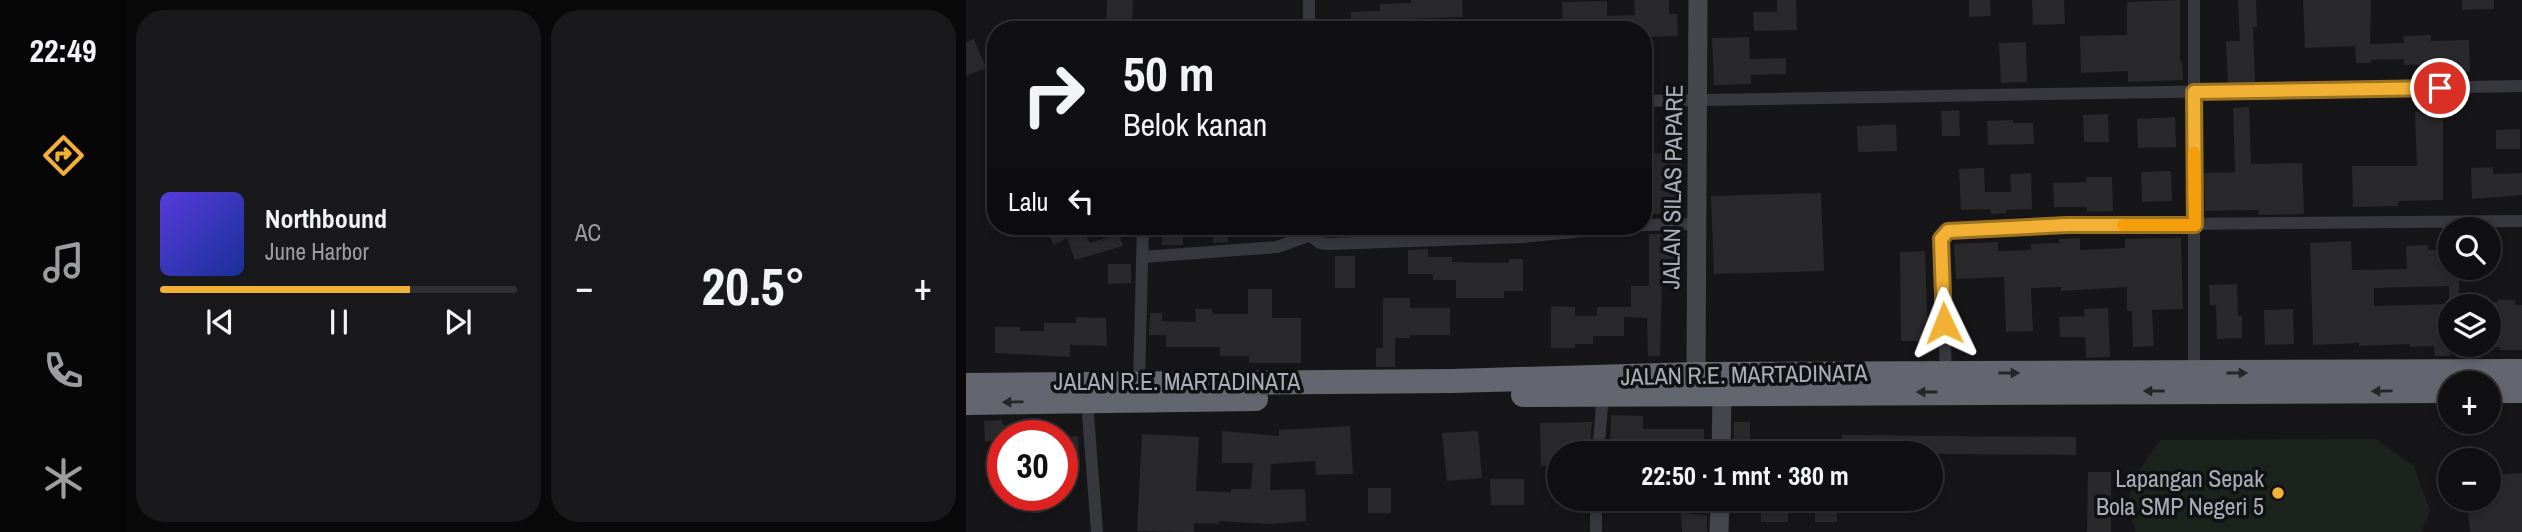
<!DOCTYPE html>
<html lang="id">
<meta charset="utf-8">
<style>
body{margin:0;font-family:"Archivo Narrow",sans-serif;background:#19191b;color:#f1f3f6;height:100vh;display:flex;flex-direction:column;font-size:26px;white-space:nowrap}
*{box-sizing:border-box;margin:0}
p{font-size:23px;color:#9c9d9f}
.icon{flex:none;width:38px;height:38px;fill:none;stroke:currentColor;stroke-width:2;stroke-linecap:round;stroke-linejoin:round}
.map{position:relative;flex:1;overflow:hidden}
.details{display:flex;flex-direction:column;gap:10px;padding:10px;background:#09090a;width:840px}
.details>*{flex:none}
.guide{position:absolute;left:21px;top:21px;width:665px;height:214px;border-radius:28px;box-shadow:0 4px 10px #0003,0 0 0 2px #303032;background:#101012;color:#f1f3f6;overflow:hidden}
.controls{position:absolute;left:1472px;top:217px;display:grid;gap:14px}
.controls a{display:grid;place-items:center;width:63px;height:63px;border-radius:50%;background:#101012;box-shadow:0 4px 10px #0003,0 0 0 2px #303032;font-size:35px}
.speed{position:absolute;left:21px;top:420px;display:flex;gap:14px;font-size:35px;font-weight:700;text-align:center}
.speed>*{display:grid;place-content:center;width:91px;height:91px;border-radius:50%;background:#101012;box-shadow:0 4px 10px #0003,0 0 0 2px #303032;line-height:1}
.speed .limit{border:10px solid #d22;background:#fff;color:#111}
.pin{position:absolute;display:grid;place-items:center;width:60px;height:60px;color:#fff;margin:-30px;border:4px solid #fff;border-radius:50%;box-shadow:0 2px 7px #0007}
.me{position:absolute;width:77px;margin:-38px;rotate:358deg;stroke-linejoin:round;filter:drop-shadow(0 0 5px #0008)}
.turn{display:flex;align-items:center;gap:24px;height:147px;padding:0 21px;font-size:32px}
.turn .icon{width:91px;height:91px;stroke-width:2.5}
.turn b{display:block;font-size:49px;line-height:60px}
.then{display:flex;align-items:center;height:66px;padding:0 21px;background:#0003;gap:14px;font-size:26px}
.big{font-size:52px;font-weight:700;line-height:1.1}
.details .card{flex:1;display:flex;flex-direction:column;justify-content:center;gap:10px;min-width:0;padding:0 24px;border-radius:28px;background:#19191b}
.song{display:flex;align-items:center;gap:21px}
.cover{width:84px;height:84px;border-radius:10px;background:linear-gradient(135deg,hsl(250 70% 55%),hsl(230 70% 35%))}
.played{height:7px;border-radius:4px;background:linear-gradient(90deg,#f2b134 70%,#303032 70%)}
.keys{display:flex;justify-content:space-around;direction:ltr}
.heat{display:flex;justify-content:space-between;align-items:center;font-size:38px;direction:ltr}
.details .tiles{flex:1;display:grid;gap:10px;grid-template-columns:repeat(2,1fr)}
.trip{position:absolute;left:581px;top:441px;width:396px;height:70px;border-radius:35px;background:#101012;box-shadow:0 4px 10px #0003,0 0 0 2px #303032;font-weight:700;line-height:70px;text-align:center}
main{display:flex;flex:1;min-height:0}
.dock{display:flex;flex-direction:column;width:126px;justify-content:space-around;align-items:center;background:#060607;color:#9c9d9f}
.dock .icon{width:49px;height:49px}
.dock .selected{color:#f2b134}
.dock b{font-size:32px;color:#f1f3f6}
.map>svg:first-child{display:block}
</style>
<main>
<nav class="dock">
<b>22:49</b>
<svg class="icon selected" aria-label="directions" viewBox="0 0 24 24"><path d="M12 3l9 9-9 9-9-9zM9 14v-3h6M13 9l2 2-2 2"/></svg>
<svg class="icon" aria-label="music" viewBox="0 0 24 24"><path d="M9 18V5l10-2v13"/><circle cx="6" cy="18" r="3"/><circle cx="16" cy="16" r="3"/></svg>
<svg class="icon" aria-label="phone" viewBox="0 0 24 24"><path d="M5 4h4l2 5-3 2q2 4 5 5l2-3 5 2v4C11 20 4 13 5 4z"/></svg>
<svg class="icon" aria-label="climate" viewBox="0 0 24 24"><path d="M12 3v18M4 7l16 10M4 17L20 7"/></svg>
</nav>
<section class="details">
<div class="tiles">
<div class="card">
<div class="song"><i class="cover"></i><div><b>Northbound</b><p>June Harbor</p></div></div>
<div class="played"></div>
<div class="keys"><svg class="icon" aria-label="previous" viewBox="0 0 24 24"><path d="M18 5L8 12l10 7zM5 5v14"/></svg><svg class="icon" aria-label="pause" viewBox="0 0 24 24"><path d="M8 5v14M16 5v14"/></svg><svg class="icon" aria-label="next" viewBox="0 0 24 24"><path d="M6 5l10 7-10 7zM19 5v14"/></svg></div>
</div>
<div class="card"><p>AC</p>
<div class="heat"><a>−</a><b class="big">20.5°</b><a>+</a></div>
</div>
</div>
</section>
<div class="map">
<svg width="1556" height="532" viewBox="0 0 1556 532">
<rect width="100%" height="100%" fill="#161618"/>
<path fill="#1c231d" d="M1410,439L1448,466L1464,511L1455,532H1170C1153,494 1173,470 1194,440Z"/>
<path fill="#29292c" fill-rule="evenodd" d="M141,0H167L166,30H140Z
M445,0H496L497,17L437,19V30H358L357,21L385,19V12L414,11V4L445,3Z
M668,0H703V14H711L712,36L677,37V30H597L596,2L641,1V16L669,15Z
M811,0H830L831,30L788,31L787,12H811Z
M1003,0H1024L1025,16L1003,17Z
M1066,0H1098L1099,24L1067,25Z
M1214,0V62L1216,61L1217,80L1162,82V71L1115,73L1114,36L1161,35V2Z
M1272,0H1290L1291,27H1287L1289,82H1262L1260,41H1274Z
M1337,0H1405L1404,44L1438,43L1437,36L1465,35V41L1503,40L1504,72L1484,73V64L1438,65V59L1405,60V63H1390L1389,46L1339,48Z
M1496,0H1528V9L1496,10Z
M783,37L784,59L820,58V74L785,75V84L748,85L746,38Z
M8,39L20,68L0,76V42Z
M1060,42L1061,82L1035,83L1033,43Z
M1283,107L1285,164L1336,163L1338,214L1293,215L1292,210L1239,211L1238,173L1269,172L1267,108Z
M993,110L994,136H976L975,111Z
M1477,111V200L1432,201V206L1387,207L1386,166H1451L1449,112Z
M1142,114L1143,142H1118L1117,115Z
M1209,117L1210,147L1172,148L1171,119Z
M1047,120V123H1067L1068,144L1022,145L1021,121Z
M930,124L931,151L892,152L891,126Z
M1554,129V149H1530V130Z
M685,153L715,154V214H677V171H685Z
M1527,167V174L1556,173V195L1506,199L1505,168Z
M1018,168L1019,192H1045L1044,174L1065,173L1066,209L1040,210V213L1025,214L1024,209L995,210L993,169Z
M1205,171L1206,201L1176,202L1175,172Z
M1120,177H1146L1147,211L1121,212V207H1088L1087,183L1120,182Z
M855,193L858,271L748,274L745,196Z
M78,226H115L124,243L153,234L157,246L109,260L101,238L88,245Z
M196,226H217V245H196Z
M247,226H262V242L247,243Z
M683,234H709V281H696L694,356H682L681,318L658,317V336H627V344H609V348H585V306L609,307V316H631V307H665V286H683Z
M1114,238V250L1159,248V239L1215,238L1217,309L1186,310L1188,346L1167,347L1166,311H1161V287L1095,291V287L1065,288L1067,331L1040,332L1038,277L990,279L988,244L1032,242V251L1065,250V244L1093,243V239Z
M1385,241L1386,270L1441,269L1440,246L1462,245V250H1484V268H1493V295L1503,294V306H1484V356H1469L1468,346L1444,347V344L1393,346V343L1347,345L1344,243ZM1483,286V304L1408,306V288Z
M462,249V257H486V262L543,263V259H557V291H538V298H490V280H467V274H442V250Z
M959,251L962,341H935L934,252Z
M369,256H389V288H369Z
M142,264H165V283L142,284Z
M1271,284L1272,316H1276V338L1251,339L1250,305H1244L1243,285Z
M282,289H306V318H335V363H283V356H254V347H200V335H183L184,313H196V321L230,322L229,309H246L247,314H282Z
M417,298H444V308H484V335H444V338H429V367H410V348H417Z
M1532,300H1549V305H1556V350H1534V347L1522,348V303L1532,302Z
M1142,308L1144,357L1120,358L1119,337H1094L1093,317L1119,316L1118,309Z
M1327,309L1328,344L1299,345L1298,310Z
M110,317L140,318L141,346L104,345V357L29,353V327H54V331H78V323H110Z
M645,415L677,416V429H738V453H644Z
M36,420L37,425H58V436H37V441H19L18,421Z
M626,422L623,453H593V465L575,466L574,423Z
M768,422H784V453H767Z
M384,426L387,474L350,475L349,461L305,464L304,490L339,489L340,521L304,524L253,521V524L228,523V532L171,531L176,434L233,437L230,491L265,492V489H285L287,463H256V431L313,436V430Z
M512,431L516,478L481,481L476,433Z
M876,435L1110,437V455L876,453Z
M112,436L114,466L96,467V437Z
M1122,472H1145V532H1121Z
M1556,473V532H1504L1501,499H1522V475Z
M524,479H558V505H525Z
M402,488H425V513H402Z
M795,499H822V522H795Z
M849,499H871V522H849Z
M715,513L741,515V532H716Z"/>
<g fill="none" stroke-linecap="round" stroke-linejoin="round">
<path stroke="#37383d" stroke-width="12" d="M1228,0V373
M343,30V0
M677,101L1556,86
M677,225L730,224
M344,226L346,237L354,243L362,244L556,237L670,226
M177,257L311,247L345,235
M980,373L975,239L978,233L985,230L1101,225L1556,221
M173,382L177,226
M121,401L131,532
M632,453L637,394
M630,499V532"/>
<path stroke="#45474d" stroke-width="19" d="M730,374L732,0
M755,453L756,393
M753,532L754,499"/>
<path stroke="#63666e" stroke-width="24" d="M0,385L486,381L730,374L1556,371
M1522,391H1556
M557,395L1484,391
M0,403L290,399"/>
</g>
<defs><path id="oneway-solid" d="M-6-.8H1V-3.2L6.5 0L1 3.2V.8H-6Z" transform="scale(1.75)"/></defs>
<g fill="#26262a">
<use href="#oneway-solid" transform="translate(1043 373)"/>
<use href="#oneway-solid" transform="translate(1271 373)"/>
<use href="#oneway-solid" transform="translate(1188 391) rotate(180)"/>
<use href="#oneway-solid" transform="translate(1416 391) rotate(179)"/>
<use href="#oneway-solid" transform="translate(961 392) rotate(180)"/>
<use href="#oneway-solid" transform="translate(47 402) rotate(179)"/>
</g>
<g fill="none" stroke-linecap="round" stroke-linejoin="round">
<g stroke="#9d7322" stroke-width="18">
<path id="route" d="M978,323L975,239L982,231L1101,225H1229L1228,92L1474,88"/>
</g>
<use href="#route" stroke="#f2b134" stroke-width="12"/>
<path stroke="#f59e0b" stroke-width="12" d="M1157,225H1229L1228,153"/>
</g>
<circle fill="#f2b134" stroke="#111113" stroke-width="2.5" cx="1312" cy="493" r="7"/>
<g text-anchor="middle" stroke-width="7" stroke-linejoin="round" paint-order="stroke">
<g font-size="24" fill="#a8adb8" stroke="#111113">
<text transform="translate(707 187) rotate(-89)" y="8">JALAN SILAS PAPARE</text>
<text transform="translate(778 375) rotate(-1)" y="8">JALAN R.E. MARTADINATA</text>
<text x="211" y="390">JALAN R.E. MARTADINATA</text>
</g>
<g font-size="24" fill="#a8adb8" stroke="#111113" text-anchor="end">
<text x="1298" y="487">Lapangan Sepak<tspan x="1298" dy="28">Bola SMP Negeri 5</tspan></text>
</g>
</g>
</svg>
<div class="controls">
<a><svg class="icon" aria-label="search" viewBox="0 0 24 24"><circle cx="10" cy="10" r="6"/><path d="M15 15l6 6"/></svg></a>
<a><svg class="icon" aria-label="layers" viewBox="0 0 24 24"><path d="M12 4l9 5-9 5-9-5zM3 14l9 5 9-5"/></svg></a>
<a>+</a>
<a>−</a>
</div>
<div class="speed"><div class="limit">30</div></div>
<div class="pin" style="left:1474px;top:88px;background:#d93025"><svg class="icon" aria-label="arrive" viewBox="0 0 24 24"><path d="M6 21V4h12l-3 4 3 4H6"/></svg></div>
<svg class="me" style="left:978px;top:323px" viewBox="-20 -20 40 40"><path d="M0-17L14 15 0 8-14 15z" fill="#f2b134" stroke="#fff" stroke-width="4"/></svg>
<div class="trip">22:50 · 1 mnt · 380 m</div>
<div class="guide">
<div class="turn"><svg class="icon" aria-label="right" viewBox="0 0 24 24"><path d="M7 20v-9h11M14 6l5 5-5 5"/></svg><div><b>50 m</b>Belok kanan</div></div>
<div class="then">Lalu<svg class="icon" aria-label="left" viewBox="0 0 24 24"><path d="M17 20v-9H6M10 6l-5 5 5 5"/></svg></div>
</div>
</div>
</main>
